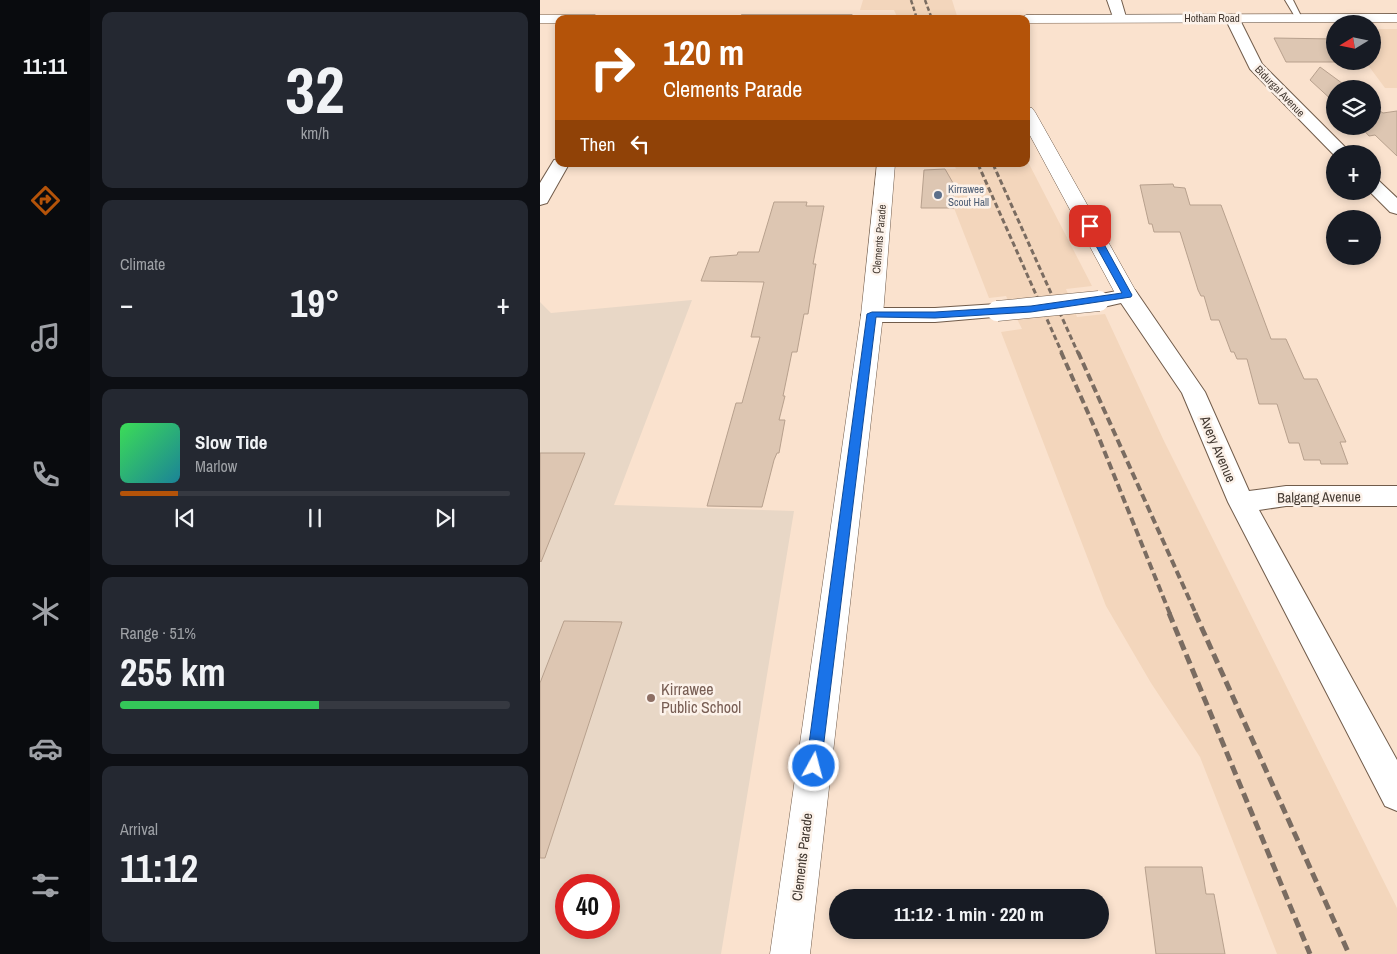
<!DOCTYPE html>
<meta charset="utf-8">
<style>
body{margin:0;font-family:"Archivo Narrow",sans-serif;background:#242831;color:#f1f3f6;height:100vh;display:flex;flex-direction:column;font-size:19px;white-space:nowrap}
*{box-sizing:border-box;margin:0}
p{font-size:16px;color:#9ea1a6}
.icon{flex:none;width:28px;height:28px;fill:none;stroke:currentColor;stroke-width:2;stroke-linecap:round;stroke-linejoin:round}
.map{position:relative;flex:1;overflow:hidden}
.sheet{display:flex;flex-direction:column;gap:12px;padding:12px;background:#0d0f14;width:450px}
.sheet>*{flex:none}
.hud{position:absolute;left:15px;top:15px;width:475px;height:152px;border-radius:10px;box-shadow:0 2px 8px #0003;background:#b45309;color:#fff;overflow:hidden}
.needle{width:32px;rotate:260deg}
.buttons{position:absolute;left:786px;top:15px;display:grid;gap:10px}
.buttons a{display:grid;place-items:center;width:55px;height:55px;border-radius:50%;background:#171b24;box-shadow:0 2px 8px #0003;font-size:25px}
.speed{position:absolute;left:15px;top:874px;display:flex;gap:10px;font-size:25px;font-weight:700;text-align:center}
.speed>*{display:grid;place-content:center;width:65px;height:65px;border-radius:50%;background:#171b24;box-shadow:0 2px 8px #0003;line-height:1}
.speed .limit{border:8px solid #d22;background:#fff;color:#111}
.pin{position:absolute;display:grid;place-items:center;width:42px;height:42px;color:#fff;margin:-21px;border-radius:10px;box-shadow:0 2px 8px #0006}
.me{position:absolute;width:55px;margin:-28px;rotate:7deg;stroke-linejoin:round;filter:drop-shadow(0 0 4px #0008)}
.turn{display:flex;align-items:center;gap:18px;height:105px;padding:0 25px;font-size:22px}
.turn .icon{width:65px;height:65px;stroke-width:2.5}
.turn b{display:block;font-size:35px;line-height:42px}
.then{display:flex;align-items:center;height:48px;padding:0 25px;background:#0003;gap:10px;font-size:19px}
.big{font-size:38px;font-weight:700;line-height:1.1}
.sheet .tile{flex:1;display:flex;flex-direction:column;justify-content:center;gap:8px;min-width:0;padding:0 18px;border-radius:10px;background:#242831}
.sheet .dial{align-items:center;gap:0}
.dial b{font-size:65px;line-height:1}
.song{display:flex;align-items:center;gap:15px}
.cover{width:60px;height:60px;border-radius:8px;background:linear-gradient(135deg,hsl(130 70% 55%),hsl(190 70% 35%))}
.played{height:5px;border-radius:2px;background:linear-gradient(90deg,#b45309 15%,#363941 15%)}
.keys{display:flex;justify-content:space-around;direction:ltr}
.heat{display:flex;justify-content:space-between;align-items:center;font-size:28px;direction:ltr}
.charge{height:8px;border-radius:4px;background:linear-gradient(90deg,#34c759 51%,#363941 0)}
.trip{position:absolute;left:289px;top:889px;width:280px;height:50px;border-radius:25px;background:#171b24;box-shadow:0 2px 8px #0003;font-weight:700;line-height:50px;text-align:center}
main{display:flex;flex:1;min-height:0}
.menu{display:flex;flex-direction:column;width:90px;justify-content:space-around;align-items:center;background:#090b0e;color:#9ea1a6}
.menu .icon{width:35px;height:35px}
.menu .active{color:#b45309}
.menu b{font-size:22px;color:#f1f3f6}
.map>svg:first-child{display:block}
</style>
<main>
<nav class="menu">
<b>11:11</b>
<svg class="icon active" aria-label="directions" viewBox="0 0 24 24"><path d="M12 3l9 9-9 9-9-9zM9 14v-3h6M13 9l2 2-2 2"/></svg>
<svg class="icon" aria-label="music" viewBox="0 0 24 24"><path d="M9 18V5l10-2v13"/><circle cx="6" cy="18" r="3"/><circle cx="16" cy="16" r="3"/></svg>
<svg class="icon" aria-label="phone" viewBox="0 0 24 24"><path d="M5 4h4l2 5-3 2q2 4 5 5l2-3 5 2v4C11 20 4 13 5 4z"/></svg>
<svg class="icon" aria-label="climate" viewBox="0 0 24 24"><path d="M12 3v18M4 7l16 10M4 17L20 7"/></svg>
<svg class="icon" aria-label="car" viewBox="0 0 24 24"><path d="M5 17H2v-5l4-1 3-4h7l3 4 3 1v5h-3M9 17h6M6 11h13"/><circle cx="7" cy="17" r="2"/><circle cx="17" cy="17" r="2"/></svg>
<svg class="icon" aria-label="filters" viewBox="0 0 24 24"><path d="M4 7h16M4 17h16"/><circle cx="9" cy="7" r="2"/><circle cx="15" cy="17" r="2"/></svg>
</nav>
<section class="sheet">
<div class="tile dial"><b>32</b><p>km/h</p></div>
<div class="tile"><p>Climate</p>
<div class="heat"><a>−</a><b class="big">19°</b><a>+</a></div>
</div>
<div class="tile">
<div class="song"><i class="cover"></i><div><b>Slow Tide</b><p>Marlow</p></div></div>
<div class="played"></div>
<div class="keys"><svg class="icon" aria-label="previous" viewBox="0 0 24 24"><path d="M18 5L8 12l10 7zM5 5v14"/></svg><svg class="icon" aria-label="pause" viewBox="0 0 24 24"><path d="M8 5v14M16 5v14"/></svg><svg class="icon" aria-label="next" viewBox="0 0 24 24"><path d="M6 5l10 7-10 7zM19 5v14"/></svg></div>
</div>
<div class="tile"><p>Range · 51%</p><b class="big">255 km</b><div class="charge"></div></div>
<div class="tile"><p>Arrival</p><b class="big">11:12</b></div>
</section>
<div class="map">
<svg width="857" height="954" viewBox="0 0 857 954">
<rect width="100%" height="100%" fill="#fae2ce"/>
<path fill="#f3d6bc" d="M323,0H412L418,19H358L354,10H320Z
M833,29H857V88H845L825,61H832Z
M486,158L552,286L526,289L537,317L565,314L624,441L857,908V954H737L660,757L611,683L566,606L461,332L482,329L466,296L449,298L414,208L413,183L405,169H416L414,164H486Z"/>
<path fill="#e8d7c6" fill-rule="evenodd" d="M152,300L74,505L254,511L181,954H0V302L11,313ZM26,885H69V928H26Z"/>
<path fill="#ddc6b2" stroke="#b7a08d" d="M734,38L795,39V62H746Z
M780,67L810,89H795V103L770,80Z
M832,106L843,113L857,111V156L835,135L829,136L820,126H832Z
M405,169L413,183L414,208H381L384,170Z
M633,184L634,187L645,188L650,205H681L731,339H746L764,379H777L806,442H800L808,464H781L780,460H764L759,443H749L737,404H719L707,359H697L694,352H691L679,320H671L664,296H661L658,290L640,232H614L612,224H609L600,185Z
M234,202H267L266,206H284L273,264H276L275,269L268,314H264L257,352H252L243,396H245L239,420H245L239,453H237L234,460L222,507L167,506L196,403H202L220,337H211L224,282L161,281L170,257L197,255L198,252H219Z
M0,453H45L1,562L0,561Z
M24,621L82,622L5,858H0V683Z
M605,867H662L666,894H674L685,954H616Z"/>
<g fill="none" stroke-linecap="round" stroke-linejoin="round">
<g stroke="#715c4b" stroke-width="2">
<path id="service" d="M745,0H753L763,20H757Z"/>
</g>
<g stroke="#715c4b" stroke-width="2">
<path id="minor" d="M567,0H581L586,17L584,20H574Z
M692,14L699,18L722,64L812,154H795V156L710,69L685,18Z
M19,159V164H29L7,203L0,205V183L14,160Z
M832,179L838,180L857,198V214L850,212L829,191H832Z
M587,289L595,290L665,392L709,491L746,486H857V506H746L719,510L857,760V811L845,806L688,502L642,393L581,303L559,308L551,306L548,301L551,296Z
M457,304L465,306L468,311L465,316L395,322H332L324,320L321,315L324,310L332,308H395Z"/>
</g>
<g stroke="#715c4b" stroke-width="1">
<path id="tertiary" d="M857,14V22L486,23V19H479L486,15Z
M0,15H55L62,19H19V23H0Z
M202,15H312L319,19H195Z
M486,107L492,108L495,112L598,295L595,300L587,302L579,300L576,295L486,128Z
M337,164H355L343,315L270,954H230L321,315Z"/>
</g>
<use href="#service" fill="#fff" fill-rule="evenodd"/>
<use href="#minor" fill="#fff" fill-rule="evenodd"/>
<use href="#tertiary" fill="#fff" fill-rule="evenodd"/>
<path stroke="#7a6c61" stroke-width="2.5" stroke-dasharray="4.5 2.5" stroke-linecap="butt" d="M371,0L377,19
M385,0L392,19"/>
<path stroke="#7a6c61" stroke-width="3" stroke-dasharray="5.5 3" stroke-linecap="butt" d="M438,164L522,353
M453,164L538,353"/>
<path stroke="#7a6c61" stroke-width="4" stroke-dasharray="8 4" stroke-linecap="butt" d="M521,352L557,433L630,614
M538,352L656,614"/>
<path stroke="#7a6c61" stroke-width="5" stroke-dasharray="10 5" stroke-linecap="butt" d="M629,613L770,954
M655,613L809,954"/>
<g stroke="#715c4b" stroke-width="21" stroke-linecap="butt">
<path id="minor-bridge" d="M457,311L559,301"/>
</g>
<use href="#minor-bridge" stroke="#fff" stroke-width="20"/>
</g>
<path fill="#1a73e8" stroke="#114b97" d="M547,224L554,226L592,295L591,297L491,312L395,318L336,317L281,766L279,771L274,773L268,771L266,766L327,314L332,312H395L491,306L582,293L545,226Z"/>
<circle fill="#5c6f8a" stroke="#fcf2ea" stroke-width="2" cx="398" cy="195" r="5"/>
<circle fill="#8d6e63" stroke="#fcf2ea" stroke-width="2" cx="111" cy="698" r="5"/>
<g text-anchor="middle" stroke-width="5" stroke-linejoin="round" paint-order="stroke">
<g font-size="11" fill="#443a32" stroke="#fcf2ea">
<text x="672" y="22">Hotham Road</text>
<text transform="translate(740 91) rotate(46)" y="4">Bidurgal Avenue</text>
<text transform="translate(339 239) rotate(-85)" y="4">Clements Parade</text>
</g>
<g font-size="11" fill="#4e5e75" stroke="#fcf2ea" text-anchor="start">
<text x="408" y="193">Kirrawee<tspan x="408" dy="13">Scout Hall</tspan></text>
</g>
<g font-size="14" fill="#443a32" stroke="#fcf2ea">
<text transform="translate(678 449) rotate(67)" y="5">Avery Avenue</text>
<text transform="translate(779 497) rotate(-1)" y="5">Balgang Avenue</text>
<text transform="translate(262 857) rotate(-83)" y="5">Clements Parade</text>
</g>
<g font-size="16" fill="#785e54" stroke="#fcf2ea" text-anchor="start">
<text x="121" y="695">Kirrawee<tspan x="121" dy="18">Public School</tspan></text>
</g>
</g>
</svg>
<div class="buttons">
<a><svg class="needle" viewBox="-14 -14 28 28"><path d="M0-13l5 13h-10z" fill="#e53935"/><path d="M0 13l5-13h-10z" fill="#9ea1a6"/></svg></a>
<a><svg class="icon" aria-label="layers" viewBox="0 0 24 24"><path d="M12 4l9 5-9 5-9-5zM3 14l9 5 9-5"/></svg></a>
<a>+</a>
<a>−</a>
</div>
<div class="speed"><div class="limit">40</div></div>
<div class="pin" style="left:550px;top:226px;background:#d93025"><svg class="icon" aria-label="arrive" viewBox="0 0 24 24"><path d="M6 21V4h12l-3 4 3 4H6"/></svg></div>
<svg class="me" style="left:274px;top:766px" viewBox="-20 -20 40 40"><circle r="17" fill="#1a73e8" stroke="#fff" stroke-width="3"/><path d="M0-11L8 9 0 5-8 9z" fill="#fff"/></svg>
<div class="trip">11:12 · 1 min · 220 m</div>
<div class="hud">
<div class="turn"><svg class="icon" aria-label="right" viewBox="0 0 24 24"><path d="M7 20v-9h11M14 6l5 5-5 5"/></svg><div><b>120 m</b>Clements Parade</div></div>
<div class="then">Then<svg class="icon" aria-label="left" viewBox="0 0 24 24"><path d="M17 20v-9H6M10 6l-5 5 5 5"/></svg></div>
</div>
</div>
</main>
